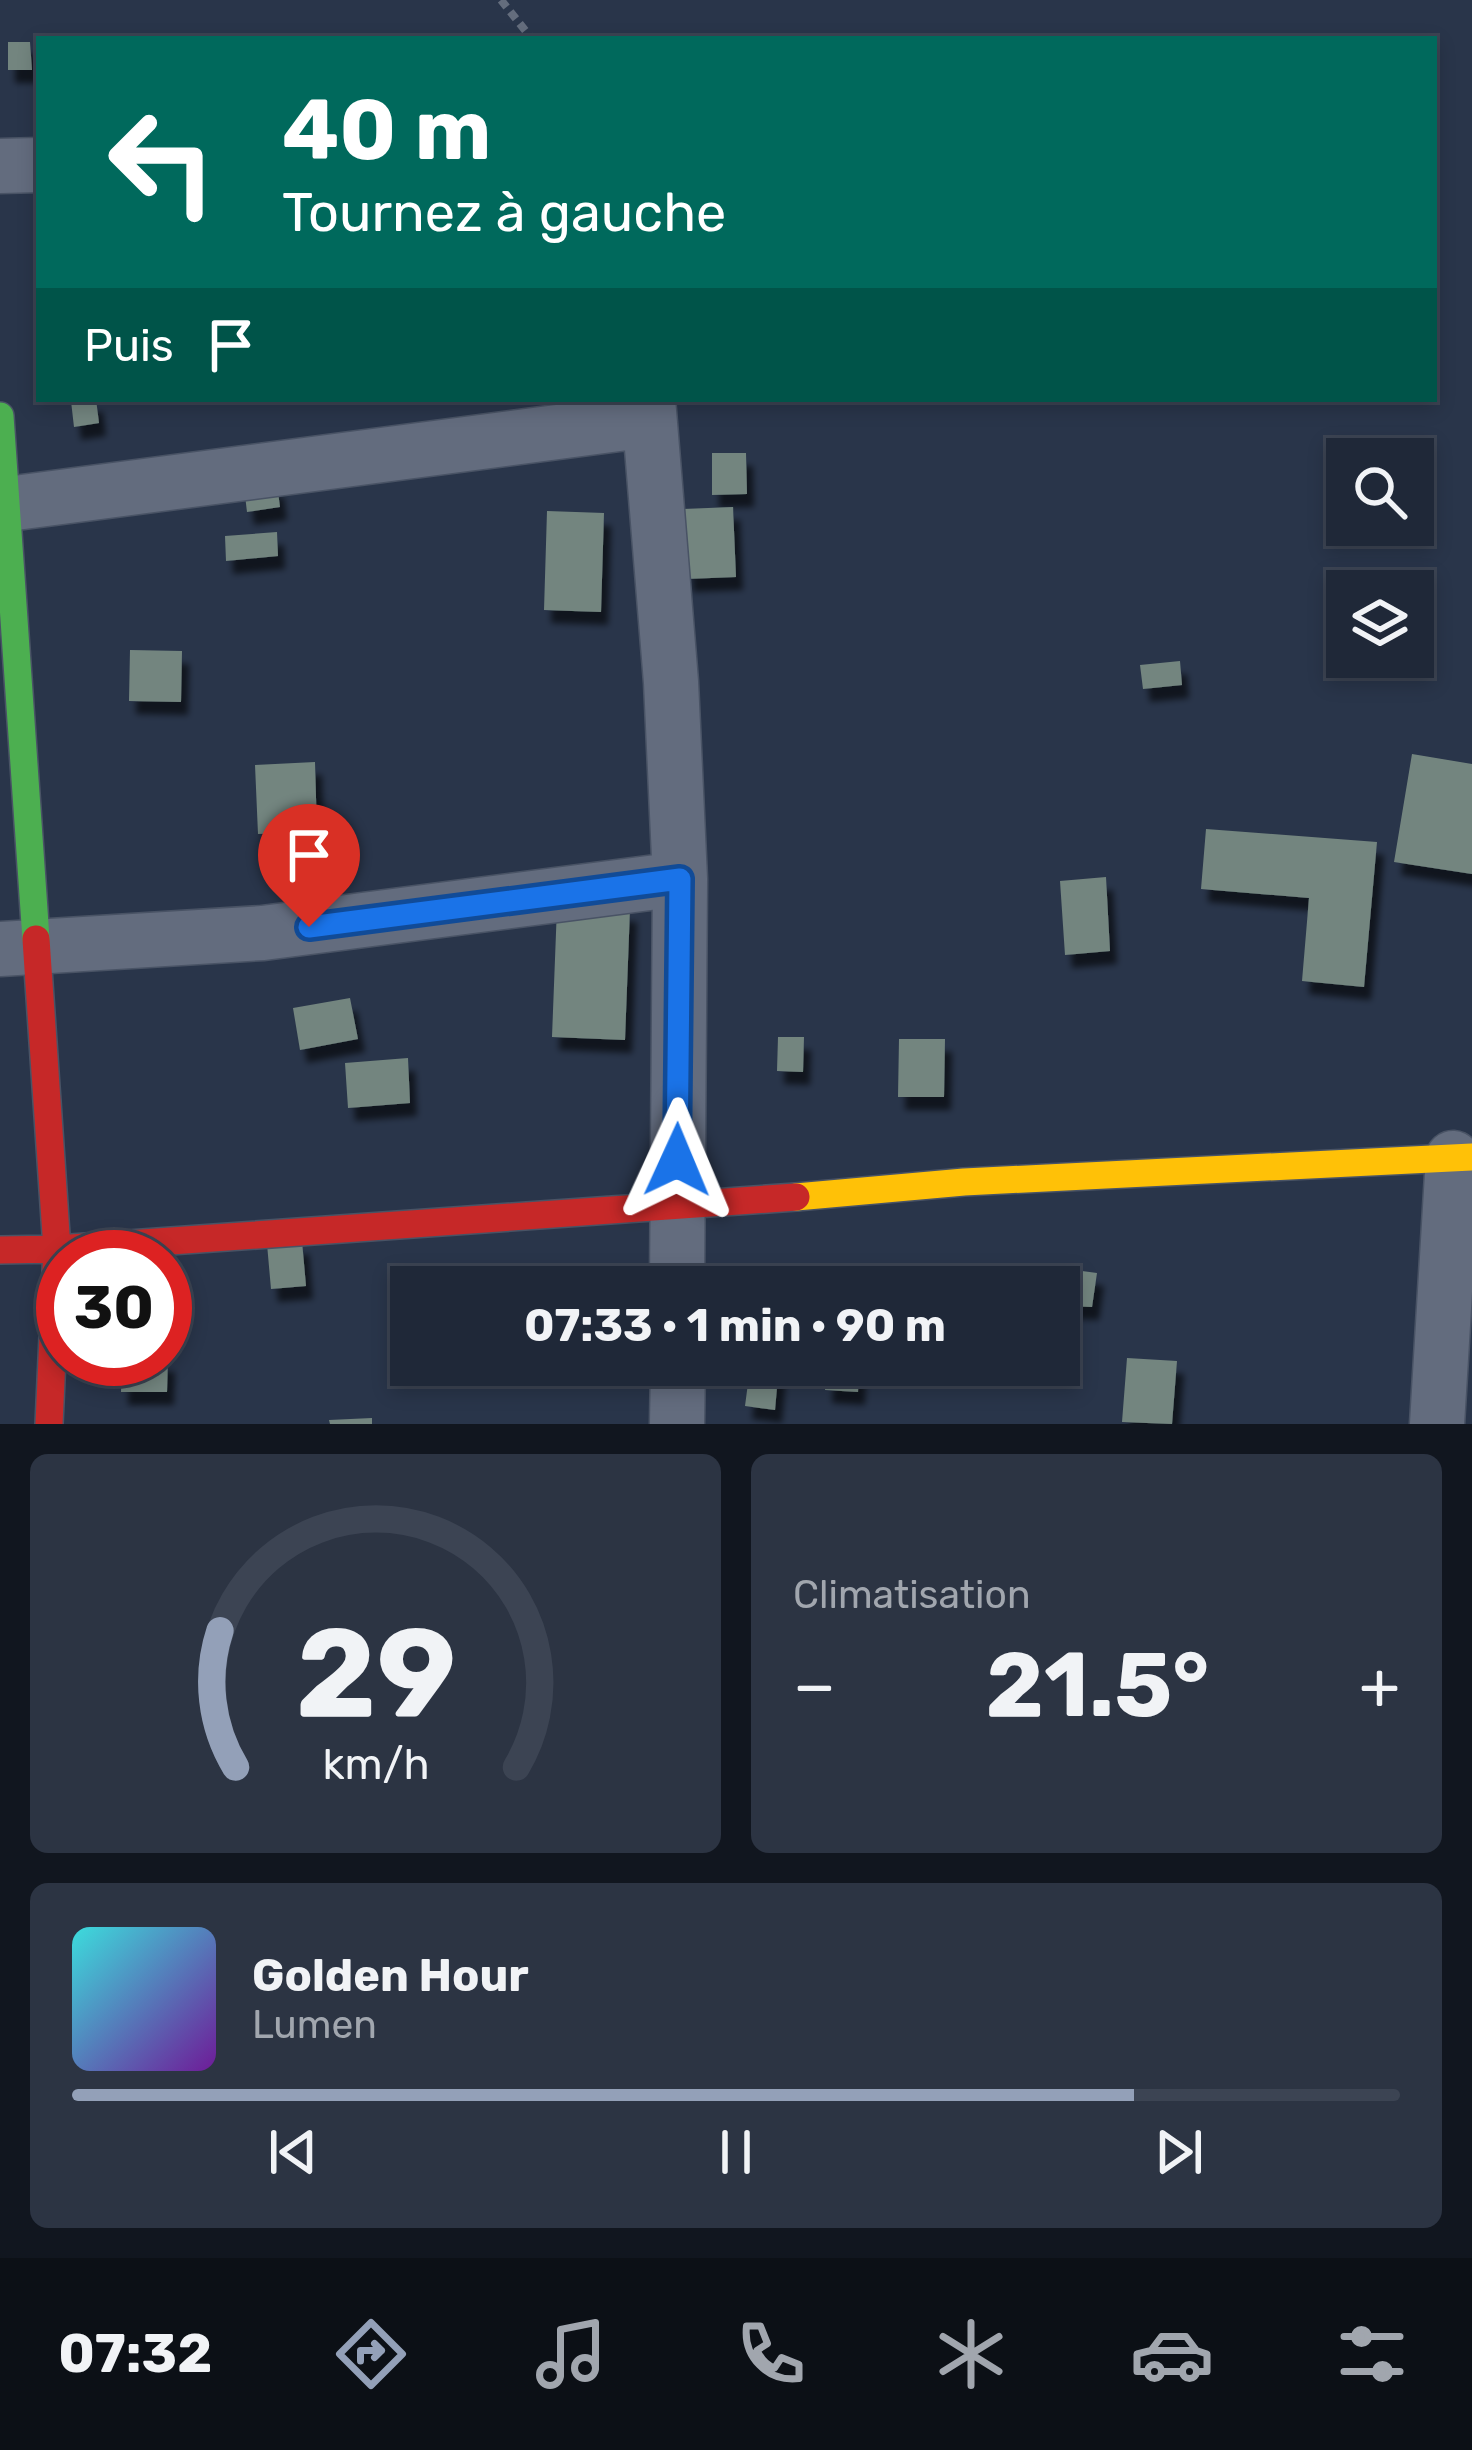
<!DOCTYPE html>
<html lang="fr">
<meta charset="utf-8">
<style>
body{margin:0;font-family:Rubik,sans-serif;background:#2c3443;color:#f1f3f6;height:100vh;display:flex;flex-direction:column;font-size:45px;white-space:nowrap}
*{box-sizing:border-box;margin:0}
p{font-size:39px;color:#a1a6ae}
.icon{flex:none;width:66px;height:66px;fill:none;stroke:currentColor;stroke-width:2;stroke-linecap:round;stroke-linejoin:round}
.map{position:relative;height:1424px;overflow:hidden}
.details{display:flex;flex-direction:column;gap:30px;padding:30px;background:#11161f;flex:1}
.details>*{flex:none}
.guide{position:absolute;left:36px;top:36px;width:1401px;height:366px;border-radius:0px;box-shadow:0 6px 18px #0003,0 0 0 3px #3c4453;background:#00695c;color:#fff;overflow:hidden}
.tools{position:absolute;left:1326px;top:438px;display:grid;gap:24px}
.tools a{display:grid;place-items:center;width:108px;height:108px;border-radius:0px;background:#1f2838;box-shadow:0 6px 18px #0003,0 0 0 3px #3c4453;font-size:60px}
.speed{position:absolute;left:36px;top:1230px;display:flex;gap:24px;font-size:60px;font-weight:700;text-align:center}
.speed>*{display:grid;place-content:center;width:156px;height:156px;border-radius:50%;background:#1f2838;box-shadow:0 6px 18px #0003,0 0 0 3px #3c4453;line-height:1}
.speed .limit{border:18px solid #d22;background:#fff;color:#111}
.pin{position:absolute;display:grid;place-items:center;width:102px;height:102px;color:#fff;margin:-123px -51px;border-radius:50% 50% 50% 0;rotate:-45deg;box-shadow:0 0 12px #0007}
.pin .icon{rotate:45deg}
.me{position:absolute;width:132px;margin:-66px;rotate:1deg;stroke-linejoin:round;filter:drop-shadow(0 0 9px #0008)}
.turn{display:flex;align-items:center;gap:42px;height:252px;padding:0 48px;font-size:54px}
.turn .icon{width:156px;height:156px;stroke-width:2.5}
.turn b{display:block;font-size:84px;line-height:102px}
.then{display:flex;align-items:center;height:114px;padding:0 48px;background:#0003;gap:24px;font-size:45px}
.big{font-size:90px;font-weight:700;line-height:1.1}
.details .tile{flex:1;display:flex;flex-direction:column;justify-content:center;gap:18px;min-width:0;padding:0 42px;border-radius:18px;background:#2c3443}
.details .dial{align-items:center;gap:0}
.dial svg{height:312px;overflow:visible;fill:none;stroke:#3c4453;stroke-width:7;stroke-linecap:round;text-anchor:middle}
.dial text{fill:#f1f3f6;stroke:none}
.song{display:flex;align-items:center;gap:36px}
.cover{width:144px;height:144px;border-radius:18px;background:linear-gradient(135deg,hsl(180 70% 55%),hsl(280 70% 35%))}
.played{height:12px;border-radius:6px;background:linear-gradient(90deg,#93a0b8 80%,#3c4453 80%)}
.keys{display:flex;justify-content:space-around;direction:ltr}
.heat{display:flex;justify-content:space-between;align-items:center;font-size:66px;direction:ltr}
.details .tiles{flex:1;display:grid;gap:30px;grid-template-columns:1fr 1fr}
.tile:last-child{grid-column:span 2}
.trip{position:absolute;left:390px;top:1266px;width:690px;height:120px;border-radius:0px;background:#1f2838;box-shadow:0 6px 18px #0003,0 0 0 3px #3c4453;font-weight:700;line-height:120px;text-align:center}
.tabs{display:flex;height:192px;justify-content:space-around;align-items:center;background:#0c1016;color:#a1a6ae}
.tabs .icon{width:84px;height:84px}
.tabs .on{color:#93a0b8}
.tabs b{font-size:54px;color:#f1f3f6}
.map>svg:first-child{display:block}
</style>
<div class="map">
<svg width="1472" height="1424" viewBox="0 0 1472 1424">
<defs>
<filter id="shadow"><feDropShadow dx="7" dy="13" stdDeviation="3" flood-color="#0009"/></filter>
</defs>
<rect width="100%" height="100%" fill="#29354a"/>
<path fill="#73857f" filter="url(#shadow)" d="M8,42H30L32,70H8Z
M96,399L99,423L74,427L71,401Z
M712,453H746L747,494L712,495Z
M277,484L280,507L247,512L244,487Z
M733,507L736,577L686,579L683,509Z
M547,511L604,513L601,612L544,610Z
M277,532L278,556L226,561L225,536Z
M130,650L182,651L181,702L129,701Z
M1180,661L1182,685L1143,689L1140,665Z
M1412,754L1472,764V874L1394,862Z
M315,762L317,832L258,834L255,765Z
M1206,829L1377,842L1364,987L1302,981L1309,898L1201,889Z
M1106,877L1110,951L1065,955L1060,881Z
M557,907L630,909L625,1040L552,1037Z
M350,998L358,1039L300,1050L293,1008Z
M778,1037H804L803,1072L777,1071Z
M899,1039H945L944,1097H898Z
M408,1058L410,1103L348,1108L345,1063Z
M302,1241L306,1286L271,1289L267,1244Z
M1067,1269L1097,1273L1092,1307L1065,1306Z
M1028,1277V1287H987V1281Z
M1127,1358L1177,1361L1172,1424L1122,1422Z
M122,1359H168L167,1392H121Z
M765,1365H779L775,1410L745,1406L750,1368Z
M827,1366L859,1368L858,1392L825,1390Z
M372,1418V1424H330L329,1420Z"/>
<g fill="none" stroke-linecap="round" stroke-linejoin="round">
<g stroke="#495365" stroke-width="57">
<path id="street" d="M0,166L39,165
M648,399L671,682L680,879L677,1287
M0,505L649,420
M0,949L263,933L680,879
M677,1424L678,1365
M1437,1424L1453,1158"/>
</g>
<g stroke="#495365" stroke-width="30">
<path id="fast" d="M0,416L36,939"/>
</g>
<g stroke="#495365" stroke-width="30">
<path id="slow" d="M796,1197L964,1182L1472,1157"/>
</g>
<g stroke="#495365" stroke-width="30">
<path id="jam" d="M36,939L57,1249L49,1424
M0,1250L57,1249L796,1197"/>
</g>
<path stroke="#646d7d" stroke-width="8" stroke-dasharray="9 6" stroke-linecap="butt" d="M501,0L532,39"/>
<use href="#street" stroke="#636c7e" stroke-width="54"/>
<use href="#fast" stroke="#4caf50" stroke-width="27"/>
<use href="#slow" stroke="#ffc107" stroke-width="27"/>
<use href="#jam" stroke="#c62828" stroke-width="27"/>
</g>
<g fill="none" stroke-linecap="round" stroke-linejoin="round">
<g stroke="#114b97" stroke-width="30">
<path id="route" d="M309,927L680,879L677,1160"/>
</g>
<use href="#route" stroke="#1a73e8" stroke-width="21"/>
</g>
</svg>
<div class="tools">
<a><svg class="icon" aria-label="search" viewBox="0 0 24 24"><circle cx="10" cy="10" r="6"/><path d="M15 15l6 6"/></svg></a>
<a><svg class="icon" aria-label="layers" viewBox="0 0 24 24"><path d="M12 4l9 5-9 5-9-5zM3 14l9 5 9-5"/></svg></a>
</div>
<div class="speed"><div class="limit">30</div></div>
<div class="pin" style="left:309px;top:927px;background:#d93025"><svg class="icon" aria-label="arrive" viewBox="0 0 24 24"><path d="M6 21V4h12l-3 4 3 4H6"/></svg></div>
<svg class="me" style="left:677px;top:1160px" viewBox="-20 -20 40 40"><path d="M0-17L14 15 0 8-14 15z" fill="#1a73e8" stroke="#fff" stroke-width="4"/></svg>
<div class="trip">07:33 · 1 min · 90 m</div>
<div class="guide">
<div class="turn"><svg class="icon" aria-label="left" viewBox="0 0 24 24"><path d="M17 20v-9H6M10 6l-5 5 5 5"/></svg><div><b>40 m</b>Tournez à gauche</div></div>
<div class="then">Puis<svg class="icon" aria-label="arrive" viewBox="0 0 24 24"><path d="M6 21V4h12l-3 4 3 4H6"/></svg></div>
</div>
</div>
<section class="details">
<div class="tiles">
<div class="tile dial"><svg viewBox="0 0 100 80">
<path d="M14 69A42 42 0 1 1 86 69"/>
<path d="M14 69A42 42 0 0 1 10 34" stroke="#93a0b8"/>
<text x="50" y="56" font-size="32" font-weight="700">29</text>
<text x="50" y="72" font-size="11">km/h</text>
</svg></div>
<div class="tile"><p>Climatisation</p>
<div class="heat"><a>−</a><b class="big">21.5°</b><a>+</a></div>
</div>
<div class="tile">
<div class="song"><i class="cover"></i><div><b>Golden Hour</b><p>Lumen</p></div></div>
<div class="played"></div>
<div class="keys"><svg class="icon" aria-label="previous" viewBox="0 0 24 24"><path d="M18 5L8 12l10 7zM5 5v14"/></svg><svg class="icon" aria-label="pause" viewBox="0 0 24 24"><path d="M8 5v14M16 5v14"/></svg><svg class="icon" aria-label="next" viewBox="0 0 24 24"><path d="M6 5l10 7-10 7zM19 5v14"/></svg></div>
</div>
</div>
</section>
<nav class="tabs">
<b>07:32</b>
<svg class="icon on" aria-label="directions" viewBox="0 0 24 24"><path d="M12 3l9 9-9 9-9-9zM9 14v-3h6M13 9l2 2-2 2"/></svg>
<svg class="icon" aria-label="music" viewBox="0 0 24 24"><path d="M9 18V5l10-2v13"/><circle cx="6" cy="18" r="3"/><circle cx="16" cy="16" r="3"/></svg>
<svg class="icon" aria-label="phone" viewBox="0 0 24 24"><path d="M5 4h4l2 5-3 2q2 4 5 5l2-3 5 2v4C11 20 4 13 5 4z"/></svg>
<svg class="icon" aria-label="climate" viewBox="0 0 24 24"><path d="M12 3v18M4 7l16 10M4 17L20 7"/></svg>
<svg class="icon" aria-label="car" viewBox="0 0 24 24"><path d="M5 17H2v-5l4-1 3-4h7l3 4 3 1v5h-3M9 17h6M6 11h13"/><circle cx="7" cy="17" r="2"/><circle cx="17" cy="17" r="2"/></svg>
<svg class="icon" aria-label="filters" viewBox="0 0 24 24"><path d="M4 7h16M4 17h16"/><circle cx="9" cy="7" r="2"/><circle cx="15" cy="17" r="2"/></svg>
</nav>
